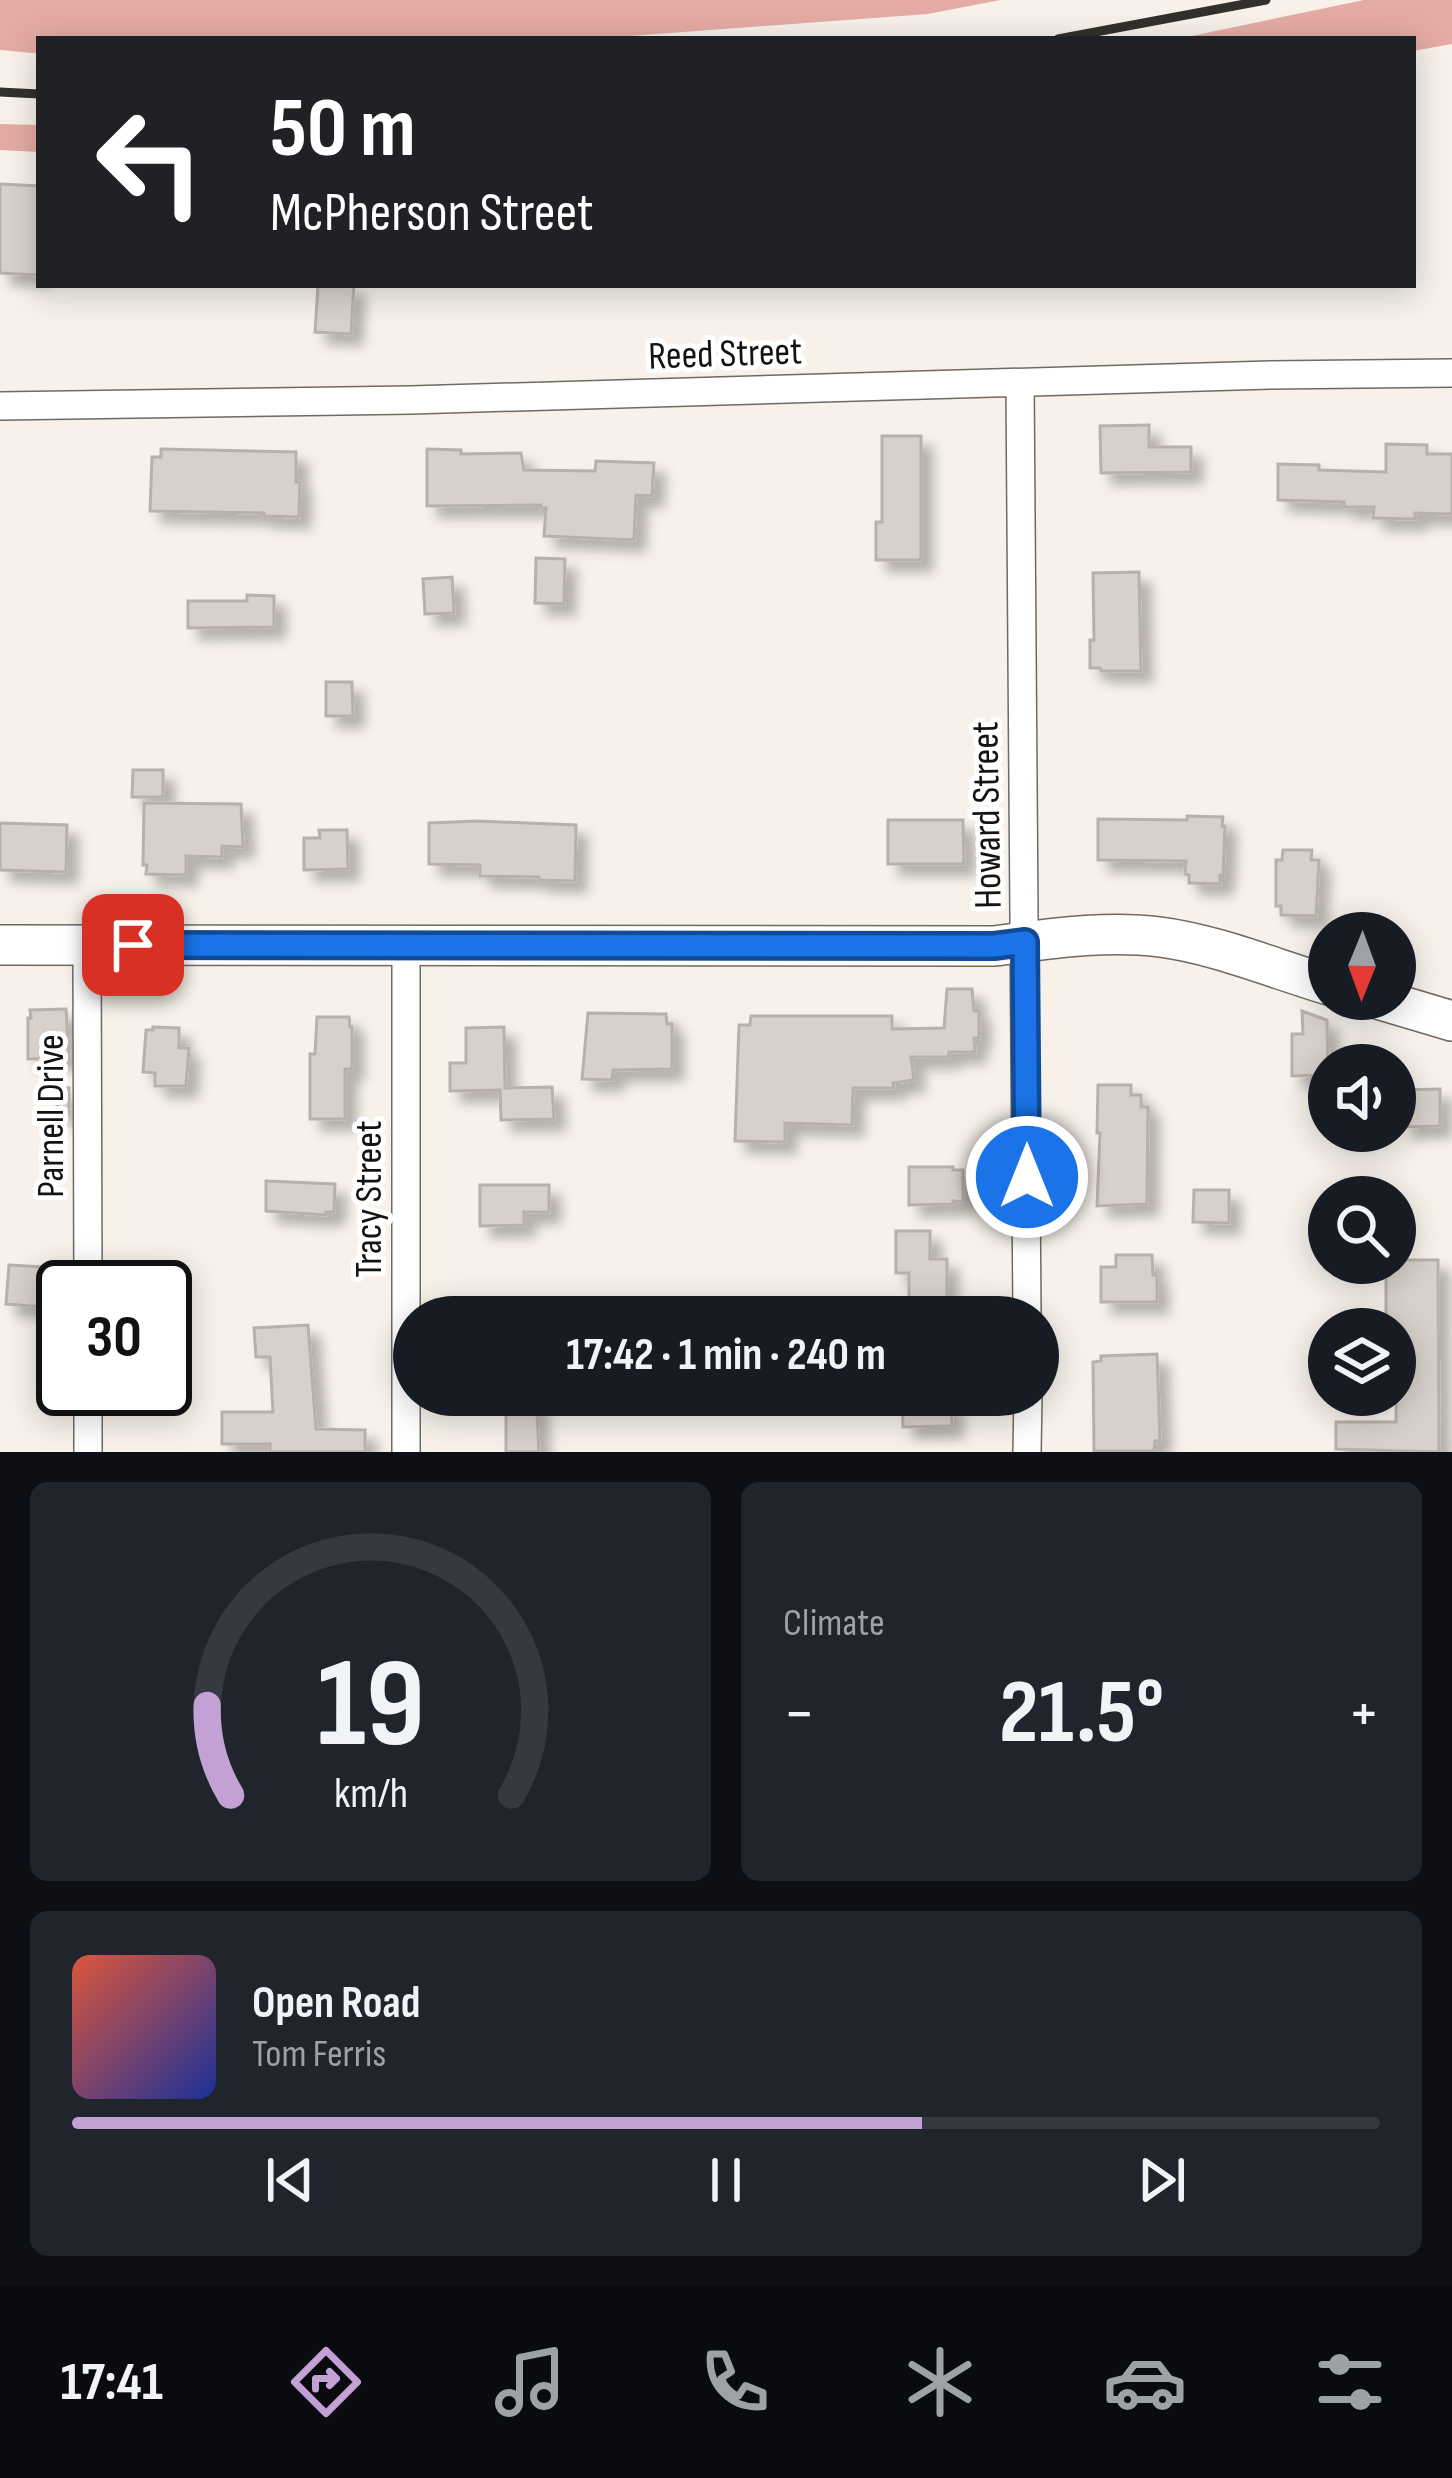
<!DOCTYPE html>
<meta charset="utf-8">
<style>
body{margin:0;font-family:"Sofia Sans Condensed",sans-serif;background:#20242c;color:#f1f3f6;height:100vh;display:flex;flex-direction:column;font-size:45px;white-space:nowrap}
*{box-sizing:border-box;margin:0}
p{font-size:39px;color:#9ea1a6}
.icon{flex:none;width:66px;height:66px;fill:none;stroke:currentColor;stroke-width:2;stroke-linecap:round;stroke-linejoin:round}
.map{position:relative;height:1452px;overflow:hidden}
.drawer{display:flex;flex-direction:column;gap:30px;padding:30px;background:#0d0f14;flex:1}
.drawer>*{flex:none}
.guide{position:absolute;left:36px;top:36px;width:1380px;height:252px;border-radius:0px;box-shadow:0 6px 30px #0003;background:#202124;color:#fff;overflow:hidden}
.needle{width:78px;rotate:181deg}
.tools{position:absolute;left:1308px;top:912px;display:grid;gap:24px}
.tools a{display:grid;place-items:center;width:108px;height:108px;border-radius:50%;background:#171b24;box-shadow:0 6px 30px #0003;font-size:60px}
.speed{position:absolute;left:36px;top:1260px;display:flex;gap:24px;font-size:60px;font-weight:700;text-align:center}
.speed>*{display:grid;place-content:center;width:156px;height:156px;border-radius:50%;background:#171b24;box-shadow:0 6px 30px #0003;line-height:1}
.speed .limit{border:6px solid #111;border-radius:18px;background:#fff;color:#111}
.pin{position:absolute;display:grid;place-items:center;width:102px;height:102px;color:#fff;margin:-51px;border-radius:24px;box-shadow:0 6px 18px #0006}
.me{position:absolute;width:132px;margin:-66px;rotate:0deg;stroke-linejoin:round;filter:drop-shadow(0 0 9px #0008)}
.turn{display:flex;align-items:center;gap:42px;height:252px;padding:0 36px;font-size:54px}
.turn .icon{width:156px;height:156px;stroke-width:2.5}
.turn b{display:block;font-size:84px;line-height:102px}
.big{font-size:90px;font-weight:700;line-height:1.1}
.drawer .card{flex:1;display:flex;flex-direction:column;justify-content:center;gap:18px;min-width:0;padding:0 42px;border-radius:18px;background:#20242c}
.drawer .dial{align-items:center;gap:0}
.dial svg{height:312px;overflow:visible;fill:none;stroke:#363941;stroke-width:7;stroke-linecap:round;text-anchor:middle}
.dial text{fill:#f1f3f6;stroke:none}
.song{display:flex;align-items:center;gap:36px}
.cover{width:144px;height:144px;border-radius:18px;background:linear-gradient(135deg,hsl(10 70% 55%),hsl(230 70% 35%))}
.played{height:12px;border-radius:6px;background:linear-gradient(90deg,#c3a1d5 65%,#363941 65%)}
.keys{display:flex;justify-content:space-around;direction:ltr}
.heat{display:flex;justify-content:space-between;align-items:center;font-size:66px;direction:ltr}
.drawer .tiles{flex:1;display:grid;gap:30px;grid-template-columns:1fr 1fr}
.card:last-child{grid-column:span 2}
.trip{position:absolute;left:393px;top:1296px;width:666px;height:120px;border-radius:60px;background:#171b24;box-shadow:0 6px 30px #0003;font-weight:700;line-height:120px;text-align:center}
.tab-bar{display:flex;height:192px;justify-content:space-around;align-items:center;background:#090b0e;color:#9ea1a6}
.tab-bar .icon{width:84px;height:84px}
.tab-bar .current{color:#c3a1d5}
.tab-bar b{font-size:54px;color:#f1f3f6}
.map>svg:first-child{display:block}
</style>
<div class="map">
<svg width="1452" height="1452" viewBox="0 0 1452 1452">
<defs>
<filter id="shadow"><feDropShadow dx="11" dy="11" stdDeviation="6" flood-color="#0004"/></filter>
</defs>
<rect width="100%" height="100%" fill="#f7f1ea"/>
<path fill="#e4aba4" d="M0,0H1000L928,14L603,38L39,39V53H33L0,50Z
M1364,0H1452V44L1413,51V39H1177Z
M0,124L39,125V152L0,150Z"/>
<path fill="#d8d0cb" stroke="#b8b0ac" stroke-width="3" filter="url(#shadow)" d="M0,184L39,186V275L0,273Z
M318,285H354L351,334L315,332Z
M1149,425V447H1191V472L1101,473L1100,426Z
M882,436H921V560H876V522H882Z
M1386,444L1427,445V454H1452V514L1415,513V519L1373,518L1374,507H1344V502L1278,500V464L1319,465V470L1386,472Z
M161,449L296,452V482H300L299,517L264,516V513L150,511L152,457H161Z
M427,449L461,450V454L521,453L524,470L595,471L596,461L654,463L652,496L636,495L634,540L544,536L546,508H541V505L427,506Z
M536,558L565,559L564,604L535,603Z
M1139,572L1141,671H1101L1100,668H1090V640H1094L1093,573Z
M452,577L454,613L425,614L423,579Z
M247,595L274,596V627L188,628V601H247Z
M326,682H352L353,716H326Z
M133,770H163V797H132Z
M144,803L241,804L243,847L222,846V857L186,856V875L146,874L147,865H143Z
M1187,816L1223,817L1222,826H1225L1223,876L1220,875V884L1189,883V875L1185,874L1186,861L1098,860V819L1187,820Z
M888,820H963L964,864H888Z
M477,821L576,825L575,881L539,880V877L480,876V865L429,864V823Z
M0,823L67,825L66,872L0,870Z
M319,830H347L348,869L304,870V838H320Z
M1283,850H1312L1311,860H1319L1316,916L1281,915V906H1276V860H1282Z
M947,989H972L974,1011H979V1038H974L975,1052H949V1057H911L914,1080L893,1083L894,1088H853L852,1125L785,1123V1142L735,1141L739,1025H750L751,1016H892V1029L944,1028Z
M66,1009L69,1058L28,1059V1018H31L30,1010Z
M1302,1011L1327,1020L1328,1075L1292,1076V1034H1303Z
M588,1013L666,1014L667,1024H672V1069L613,1070L612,1080L582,1079Z
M317,1017H349L350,1027H352V1069H345V1119H310V1054H315Z
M153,1027L179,1028V1048H189L186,1086H155V1073L143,1072L146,1030H153Z
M504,1027L505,1088L552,1087L554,1119L501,1120L500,1090L450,1091V1063H466V1028Z
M1098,1085H1131V1095H1141V1107H1148L1147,1204L1097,1206L1100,1133H1097Z
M57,1088H69V1114H57Z
M1440,1089V1126L1402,1127L1401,1090Z
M909,1167H953V1170H963V1202L953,1201V1204L909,1205Z
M266,1181L335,1184L334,1212H326V1215L266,1211Z
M480,1185H549V1212H524V1225L480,1226Z
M1194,1190H1229V1223L1193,1222Z
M896,1231H930V1259H947V1303H909V1273H896Z
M1116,1255H1152L1153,1275H1157V1302H1101V1267H1116Z
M1402,1260H1438L1439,1452L1336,1449V1422H1396L1397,1329H1386V1264H1402Z
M9,1265L59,1268V1276H63V1299H57V1308L6,1304Z
M308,1325L316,1429L365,1430V1452H270V1444H222V1412H273L270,1357H256L254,1328Z
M1157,1354L1160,1440L1155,1441L1154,1451H1094L1093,1362L1101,1361V1356Z
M506,1395H536L539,1452H506Z
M902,1395H940L941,1402L951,1401L952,1426L903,1427Z"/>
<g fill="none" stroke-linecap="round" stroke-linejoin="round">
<g stroke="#6f6a63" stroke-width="30">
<path id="street" d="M1020,383L1027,1317
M0,406L411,400L1270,375L1452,373
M87,945L88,1287
M406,945V1452
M88,1389V1452
M1027,1452L1028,1395"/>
</g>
<g stroke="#6f6a63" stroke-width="42">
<path id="secondary" d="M0,945L994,946C1049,939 1104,930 1160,937C1215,944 1275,969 1329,985
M1378,999L1452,1021"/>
</g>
<use href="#street" stroke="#fff" stroke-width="27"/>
<use href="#secondary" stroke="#fff" stroke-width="39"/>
<path stroke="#32302c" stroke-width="9" d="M1058,39L1266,0
M0,92L39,94"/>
</g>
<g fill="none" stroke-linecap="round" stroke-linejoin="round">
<g stroke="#114b97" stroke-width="30">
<path id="route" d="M133,945L994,946L1025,942L1027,1177"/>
</g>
<use href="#route" stroke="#1a73e8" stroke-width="21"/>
</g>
<g text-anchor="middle" stroke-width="10" stroke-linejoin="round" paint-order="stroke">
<g font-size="39" fill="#141310" stroke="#fff">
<text transform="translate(725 352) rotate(-2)" y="14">Reed Street</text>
<text transform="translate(985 815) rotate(-91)" y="14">Howard Street</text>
<text transform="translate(49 1116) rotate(-90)" y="14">Parnell Drive</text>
<text transform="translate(367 1199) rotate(-90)" y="14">Tracy Street</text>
</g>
</g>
</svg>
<div class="tools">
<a><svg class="needle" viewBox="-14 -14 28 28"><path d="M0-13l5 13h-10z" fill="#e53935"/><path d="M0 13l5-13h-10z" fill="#9ea1a6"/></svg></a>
<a><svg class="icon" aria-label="sound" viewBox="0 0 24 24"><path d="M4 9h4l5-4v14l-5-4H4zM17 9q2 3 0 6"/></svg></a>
<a><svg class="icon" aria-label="search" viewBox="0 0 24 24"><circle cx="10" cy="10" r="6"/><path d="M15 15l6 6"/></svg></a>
<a><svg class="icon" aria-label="layers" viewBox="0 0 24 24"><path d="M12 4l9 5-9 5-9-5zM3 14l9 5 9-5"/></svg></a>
</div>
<div class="speed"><div class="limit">30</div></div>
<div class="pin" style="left:133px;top:945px;background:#d93025"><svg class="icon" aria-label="arrive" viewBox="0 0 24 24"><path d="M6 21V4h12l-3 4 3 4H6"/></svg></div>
<svg class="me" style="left:1027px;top:1177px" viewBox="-20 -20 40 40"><circle r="17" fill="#1a73e8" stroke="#fff" stroke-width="3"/><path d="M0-11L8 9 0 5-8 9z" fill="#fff"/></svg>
<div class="trip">17:42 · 1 min · 240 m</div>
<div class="guide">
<div class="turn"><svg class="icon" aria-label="left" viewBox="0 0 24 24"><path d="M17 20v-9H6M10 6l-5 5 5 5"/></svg><div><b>50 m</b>McPherson Street</div></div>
</div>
</div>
<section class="drawer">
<div class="tiles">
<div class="card dial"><svg viewBox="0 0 100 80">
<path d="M14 69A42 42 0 1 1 86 69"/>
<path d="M14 69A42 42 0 0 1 8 46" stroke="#c3a1d5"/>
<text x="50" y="56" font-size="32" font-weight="700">19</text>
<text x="50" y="72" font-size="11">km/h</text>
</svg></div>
<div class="card"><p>Climate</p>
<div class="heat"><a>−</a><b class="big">21.5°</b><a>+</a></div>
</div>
<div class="card">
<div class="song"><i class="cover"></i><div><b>Open Road</b><p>Tom Ferris</p></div></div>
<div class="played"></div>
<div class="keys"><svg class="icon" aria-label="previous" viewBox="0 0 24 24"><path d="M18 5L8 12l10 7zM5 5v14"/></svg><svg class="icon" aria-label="pause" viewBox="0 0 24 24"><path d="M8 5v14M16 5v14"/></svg><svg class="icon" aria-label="next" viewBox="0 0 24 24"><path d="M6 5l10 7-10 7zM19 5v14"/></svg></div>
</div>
</div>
</section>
<nav class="tab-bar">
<b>17:41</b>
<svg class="icon current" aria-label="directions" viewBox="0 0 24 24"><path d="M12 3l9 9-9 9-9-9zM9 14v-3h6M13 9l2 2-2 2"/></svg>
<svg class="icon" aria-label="music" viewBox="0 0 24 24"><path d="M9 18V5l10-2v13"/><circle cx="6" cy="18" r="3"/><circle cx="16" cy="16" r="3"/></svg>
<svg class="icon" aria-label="phone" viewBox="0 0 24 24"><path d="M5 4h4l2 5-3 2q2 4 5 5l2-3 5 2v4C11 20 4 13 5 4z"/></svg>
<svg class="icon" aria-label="climate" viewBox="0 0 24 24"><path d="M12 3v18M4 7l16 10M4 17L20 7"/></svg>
<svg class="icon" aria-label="car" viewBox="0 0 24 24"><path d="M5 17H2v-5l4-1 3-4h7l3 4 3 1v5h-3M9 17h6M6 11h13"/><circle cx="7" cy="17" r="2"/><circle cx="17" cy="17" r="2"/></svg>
<svg class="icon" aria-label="filters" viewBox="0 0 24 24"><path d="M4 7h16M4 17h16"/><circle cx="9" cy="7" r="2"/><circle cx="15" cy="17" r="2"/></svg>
</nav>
